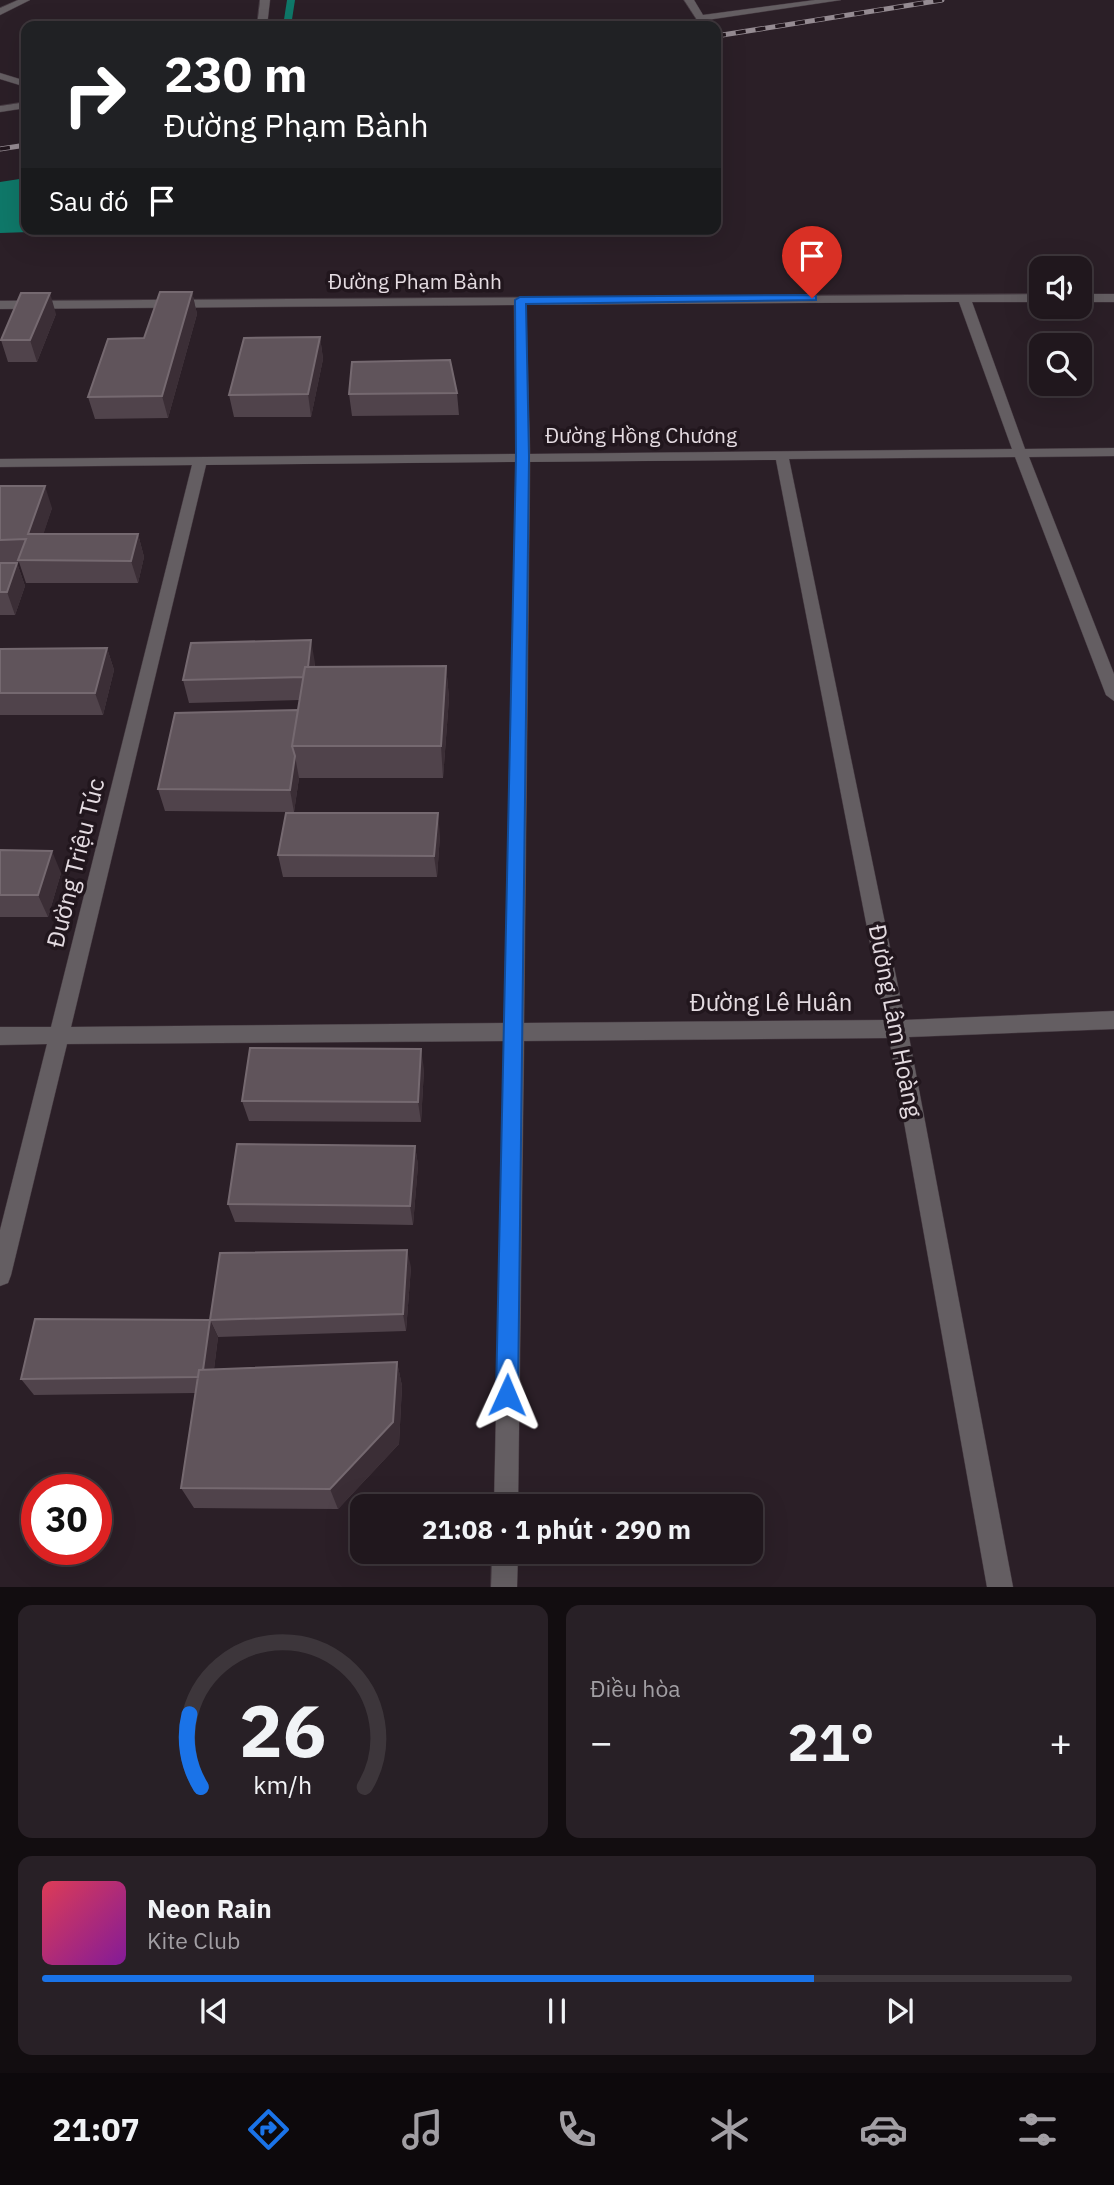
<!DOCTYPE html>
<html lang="vi">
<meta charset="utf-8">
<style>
body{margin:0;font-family:"IBM Plex Sans",sans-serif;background:#282026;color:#f1f3f6;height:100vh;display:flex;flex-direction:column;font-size:26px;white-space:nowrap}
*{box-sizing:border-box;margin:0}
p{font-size:23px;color:#a29fa4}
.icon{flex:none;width:38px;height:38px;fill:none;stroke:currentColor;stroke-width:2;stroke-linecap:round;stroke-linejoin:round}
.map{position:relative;height:1587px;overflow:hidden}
.side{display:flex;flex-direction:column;gap:18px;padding:18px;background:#120d10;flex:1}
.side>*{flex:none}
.hud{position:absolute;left:21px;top:21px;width:700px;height:214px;border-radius:14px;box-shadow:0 7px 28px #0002,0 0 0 2px #3d363b;background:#202124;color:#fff;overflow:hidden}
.fabs{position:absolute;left:1029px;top:256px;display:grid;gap:14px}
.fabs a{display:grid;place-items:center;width:63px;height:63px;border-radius:14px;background:#20171d;box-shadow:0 7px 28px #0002,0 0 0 2px #3d363b;font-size:35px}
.speed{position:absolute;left:21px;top:1474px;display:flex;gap:14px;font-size:35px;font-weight:700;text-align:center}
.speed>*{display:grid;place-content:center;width:91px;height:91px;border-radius:50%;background:#20171d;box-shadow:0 7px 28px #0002,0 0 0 2px #3d363b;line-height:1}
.speed .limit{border:10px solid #d22;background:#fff;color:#111}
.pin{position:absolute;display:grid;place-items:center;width:60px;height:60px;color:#fff;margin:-72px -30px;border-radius:50% 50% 50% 0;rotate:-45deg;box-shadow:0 0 7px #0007}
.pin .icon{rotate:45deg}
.me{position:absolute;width:77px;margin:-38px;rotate:1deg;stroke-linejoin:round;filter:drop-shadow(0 0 5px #0008)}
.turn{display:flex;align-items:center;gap:24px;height:147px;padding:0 28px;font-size:32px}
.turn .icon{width:91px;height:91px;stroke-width:2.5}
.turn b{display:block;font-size:49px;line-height:60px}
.then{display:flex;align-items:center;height:66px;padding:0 28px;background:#0003;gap:14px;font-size:26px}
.big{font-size:52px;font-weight:800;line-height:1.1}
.side .tile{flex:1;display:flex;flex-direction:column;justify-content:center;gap:10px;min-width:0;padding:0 24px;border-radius:14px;background:#282026}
.side .dial{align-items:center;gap:0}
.dial svg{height:182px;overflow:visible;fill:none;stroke:#3d363b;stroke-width:7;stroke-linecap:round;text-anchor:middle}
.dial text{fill:#f1f3f6;stroke:none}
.song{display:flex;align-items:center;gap:21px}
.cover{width:84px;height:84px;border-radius:10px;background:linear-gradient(135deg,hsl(350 70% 55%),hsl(290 70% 35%))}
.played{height:7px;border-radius:4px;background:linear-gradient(90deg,#1a73e8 75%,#3d363b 75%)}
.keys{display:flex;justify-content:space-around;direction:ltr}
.heat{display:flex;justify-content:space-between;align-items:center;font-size:38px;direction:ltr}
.side .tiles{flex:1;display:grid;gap:18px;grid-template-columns:1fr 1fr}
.tile:last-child{grid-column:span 2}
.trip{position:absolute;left:350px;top:1494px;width:413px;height:70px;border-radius:14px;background:#20171d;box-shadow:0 7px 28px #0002,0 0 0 2px #3d363b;font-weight:800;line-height:70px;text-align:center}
.tab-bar{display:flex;height:112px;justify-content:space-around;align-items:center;background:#0d090c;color:#a29fa4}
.tab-bar .icon{width:49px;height:49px}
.tab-bar .on{color:#1a73e8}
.tab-bar b{font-size:32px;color:#f1f3f6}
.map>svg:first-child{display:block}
</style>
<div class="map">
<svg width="1114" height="1587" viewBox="0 0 1114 1587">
<rect width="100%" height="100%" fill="#2b1f27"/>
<path fill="#0f7869" d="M26,178V229H122L0,233V182Z
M213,229H371L326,235Z"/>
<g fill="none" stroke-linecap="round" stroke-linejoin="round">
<path fill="#0f7869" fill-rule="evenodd" d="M287,0H295L291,26H283Z"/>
<g stroke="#453941" stroke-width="1">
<path id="minor" d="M18,0H30L0,15V8Z
M260,0H270L267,26H257Z
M684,0H694L703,15L815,0H841L700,21L697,20Z
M0,73L26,81V87L0,79Z
M26,102V108L0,112V106Z
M1041,294V302H972L1025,449L1114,448V456L1029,457L1114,674V701L1106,695L1015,457L789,459L905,1020L1114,1011V1029L909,1037L1013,1587H987L889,1038L524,1041L518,1507H494L504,1041L67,1044L11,1275L8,1283L0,1286V1230L47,1044L0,1045V1027H51L192,465L0,467V459L516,454L514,305L0,309V301ZM959,302L1012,449L530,454L526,305ZM776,460L885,1020L524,1023L530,462ZM516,462L504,1023L71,1027L206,465Z
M1080,294H1114V302H1080Z
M492,1552H518L517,1587H491Z"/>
</g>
<use href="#minor" fill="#645e62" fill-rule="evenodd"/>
<g stroke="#958b92" stroke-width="5">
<path id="rail" d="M716,36L942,0
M0,149L26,145"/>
</g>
<use href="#rail" stroke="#21161d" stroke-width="3.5" stroke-dasharray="10" stroke-linecap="butt"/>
</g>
<path fill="#50434b" d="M192,292L197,314L168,418L95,419L88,397L144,338Z
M56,314L37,362H8L1,340Z
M320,337L323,359L311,417H234L229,395Z
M457,393L459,415L352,416L349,394Z
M0,486L52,508L43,534H138L144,557L138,583H26L19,562H0Z
M0,563H17L25,586L15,615H0Z
M107,648L114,670L103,715H0V649Z
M315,663V667L446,666L449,698L443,778H299L294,812L165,811L158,789L298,710L300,700L189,703L183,680Z
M440,835L437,877H283L278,855Z
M0,850L61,873L48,917H0Z
M424,1069L421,1122L249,1121L242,1101Z
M415,1146L418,1165L413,1225L235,1222L228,1204Z
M411,1267L406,1331L218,1337L210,1320Z
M218,1337L214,1369L397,1362L402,1386L399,1444L338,1509L194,1508L181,1488L195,1393L34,1395L21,1379Z"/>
<path fill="#3b2e36" d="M192,292L197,314L168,418L162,396Z
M50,293L56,314L37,362L30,340Z
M320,337L323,359L311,417L308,394Z
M45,486L52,508L36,557L28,534Z
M138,534L144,557L138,583L131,561Z
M17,563L25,586L15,615L7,592Z
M311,640L315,663L311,700L307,677Z
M107,648L114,670L103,715L95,693Z
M446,666L449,698L443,778L441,746Z
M295,756L299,778L294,812L290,790Z
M438,813L440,835L437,877L434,856Z
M52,851L61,873L48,917L38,895Z
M421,1049L424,1069L421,1122L418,1102Z
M415,1146L418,1165L413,1225L410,1206Z
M407,1250L411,1267L406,1331L403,1314Z
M210,1320L218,1337L211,1393L202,1377Z
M397,1362L402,1386L399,1444L338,1509L330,1489Z"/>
<path fill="#60545b" stroke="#756970" stroke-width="2" d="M160,292H192L162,396L88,397L108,339L144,338Z
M21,293H50L30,340H1Z
M320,337L308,394L229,395L244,338Z
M450,360L457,393L349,394L352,362Z
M0,486H45L28,534H138L131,561L18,560L26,539L0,540Z
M0,563H17L7,592H0Z
M311,640L308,667H305L303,677L183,680L191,643Z
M107,648L95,693H0V649Z
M446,666L441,746H292L305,667Z
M298,710L292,746L295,756L290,790L158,789L175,713Z
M286,813H438L434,856L278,855Z
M0,850L52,851L38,895H0Z
M250,1048L421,1049L418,1102L242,1101Z
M237,1144L415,1146L410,1206L228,1204Z
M407,1250L403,1314L210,1320L220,1253Z
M35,1319L210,1320L203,1370H199L198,1377L21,1379Z
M397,1362L393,1422L330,1489L181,1488L199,1370Z"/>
<path fill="#1a73e8" stroke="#114b97" stroke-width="2" d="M812,295L816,296V300L526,304L529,457L518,1395L515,1403L507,1406L500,1403L496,1395L516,457L515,300L520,297Z"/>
<g text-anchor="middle" stroke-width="7" stroke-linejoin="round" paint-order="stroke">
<g font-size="21" fill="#e4dbe1" stroke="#21161d">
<text x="415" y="289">Đường Phạm Bành</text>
<text x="641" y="443">Đường Hồng Chương</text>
</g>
<g font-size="24" fill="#e4dbe1" stroke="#21161d">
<text transform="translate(76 863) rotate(-76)" y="8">Đường Triệu Túc</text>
<text x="771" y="1011">Đường Lê Huân</text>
<text transform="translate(895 1021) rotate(79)" y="8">Đường Lâm Hoàng</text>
</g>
</g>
</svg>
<div class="fabs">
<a><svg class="icon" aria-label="sound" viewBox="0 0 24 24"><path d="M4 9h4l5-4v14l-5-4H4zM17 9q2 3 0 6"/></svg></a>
<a><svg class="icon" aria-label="search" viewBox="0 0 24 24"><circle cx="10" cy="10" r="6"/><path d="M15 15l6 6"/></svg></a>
</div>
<div class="speed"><div class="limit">30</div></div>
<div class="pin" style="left:812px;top:298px;background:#d93025"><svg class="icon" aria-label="arrive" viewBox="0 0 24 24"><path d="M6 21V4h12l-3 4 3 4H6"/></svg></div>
<svg class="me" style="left:507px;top:1395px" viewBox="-20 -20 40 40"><path d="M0-17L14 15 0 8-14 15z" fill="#1a73e8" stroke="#fff" stroke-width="4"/></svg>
<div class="trip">21:08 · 1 phút · 290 m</div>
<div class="hud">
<div class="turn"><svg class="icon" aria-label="right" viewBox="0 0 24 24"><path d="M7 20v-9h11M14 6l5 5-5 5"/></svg><div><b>230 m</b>Đường Phạm Bành</div></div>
<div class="then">Sau đó<svg class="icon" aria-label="arrive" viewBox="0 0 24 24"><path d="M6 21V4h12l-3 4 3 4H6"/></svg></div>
</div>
</div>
<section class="side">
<div class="tiles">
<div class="tile dial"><svg viewBox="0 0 100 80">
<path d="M14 69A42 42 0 1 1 86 69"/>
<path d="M14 69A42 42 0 0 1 9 37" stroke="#1a73e8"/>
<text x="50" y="56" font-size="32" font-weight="700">26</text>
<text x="50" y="72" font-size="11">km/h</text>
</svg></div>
<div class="tile"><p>Điều hòa</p>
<div class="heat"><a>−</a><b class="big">21°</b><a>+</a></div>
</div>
<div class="tile">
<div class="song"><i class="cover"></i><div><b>Neon Rain</b><p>Kite Club</p></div></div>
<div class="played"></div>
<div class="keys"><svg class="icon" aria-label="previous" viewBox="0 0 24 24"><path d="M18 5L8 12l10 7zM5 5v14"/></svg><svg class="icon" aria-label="pause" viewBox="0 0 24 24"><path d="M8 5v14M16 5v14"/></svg><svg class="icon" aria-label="next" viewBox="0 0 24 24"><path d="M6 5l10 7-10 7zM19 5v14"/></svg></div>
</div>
</div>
</section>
<nav class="tab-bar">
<b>21:07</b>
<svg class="icon on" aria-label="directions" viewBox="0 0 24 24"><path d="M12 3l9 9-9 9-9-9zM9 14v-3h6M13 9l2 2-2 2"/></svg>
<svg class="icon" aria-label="music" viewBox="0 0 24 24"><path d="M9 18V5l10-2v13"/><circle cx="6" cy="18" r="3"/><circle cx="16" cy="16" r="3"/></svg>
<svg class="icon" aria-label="phone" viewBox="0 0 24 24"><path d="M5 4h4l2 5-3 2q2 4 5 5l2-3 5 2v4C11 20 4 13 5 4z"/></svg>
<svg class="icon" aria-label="climate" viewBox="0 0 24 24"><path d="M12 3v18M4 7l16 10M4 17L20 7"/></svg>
<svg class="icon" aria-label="car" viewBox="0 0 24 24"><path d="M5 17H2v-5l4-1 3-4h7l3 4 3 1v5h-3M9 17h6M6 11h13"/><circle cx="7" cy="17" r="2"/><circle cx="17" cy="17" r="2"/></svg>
<svg class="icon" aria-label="filters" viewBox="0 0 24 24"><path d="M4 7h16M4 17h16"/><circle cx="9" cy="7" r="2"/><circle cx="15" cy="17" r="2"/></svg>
</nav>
